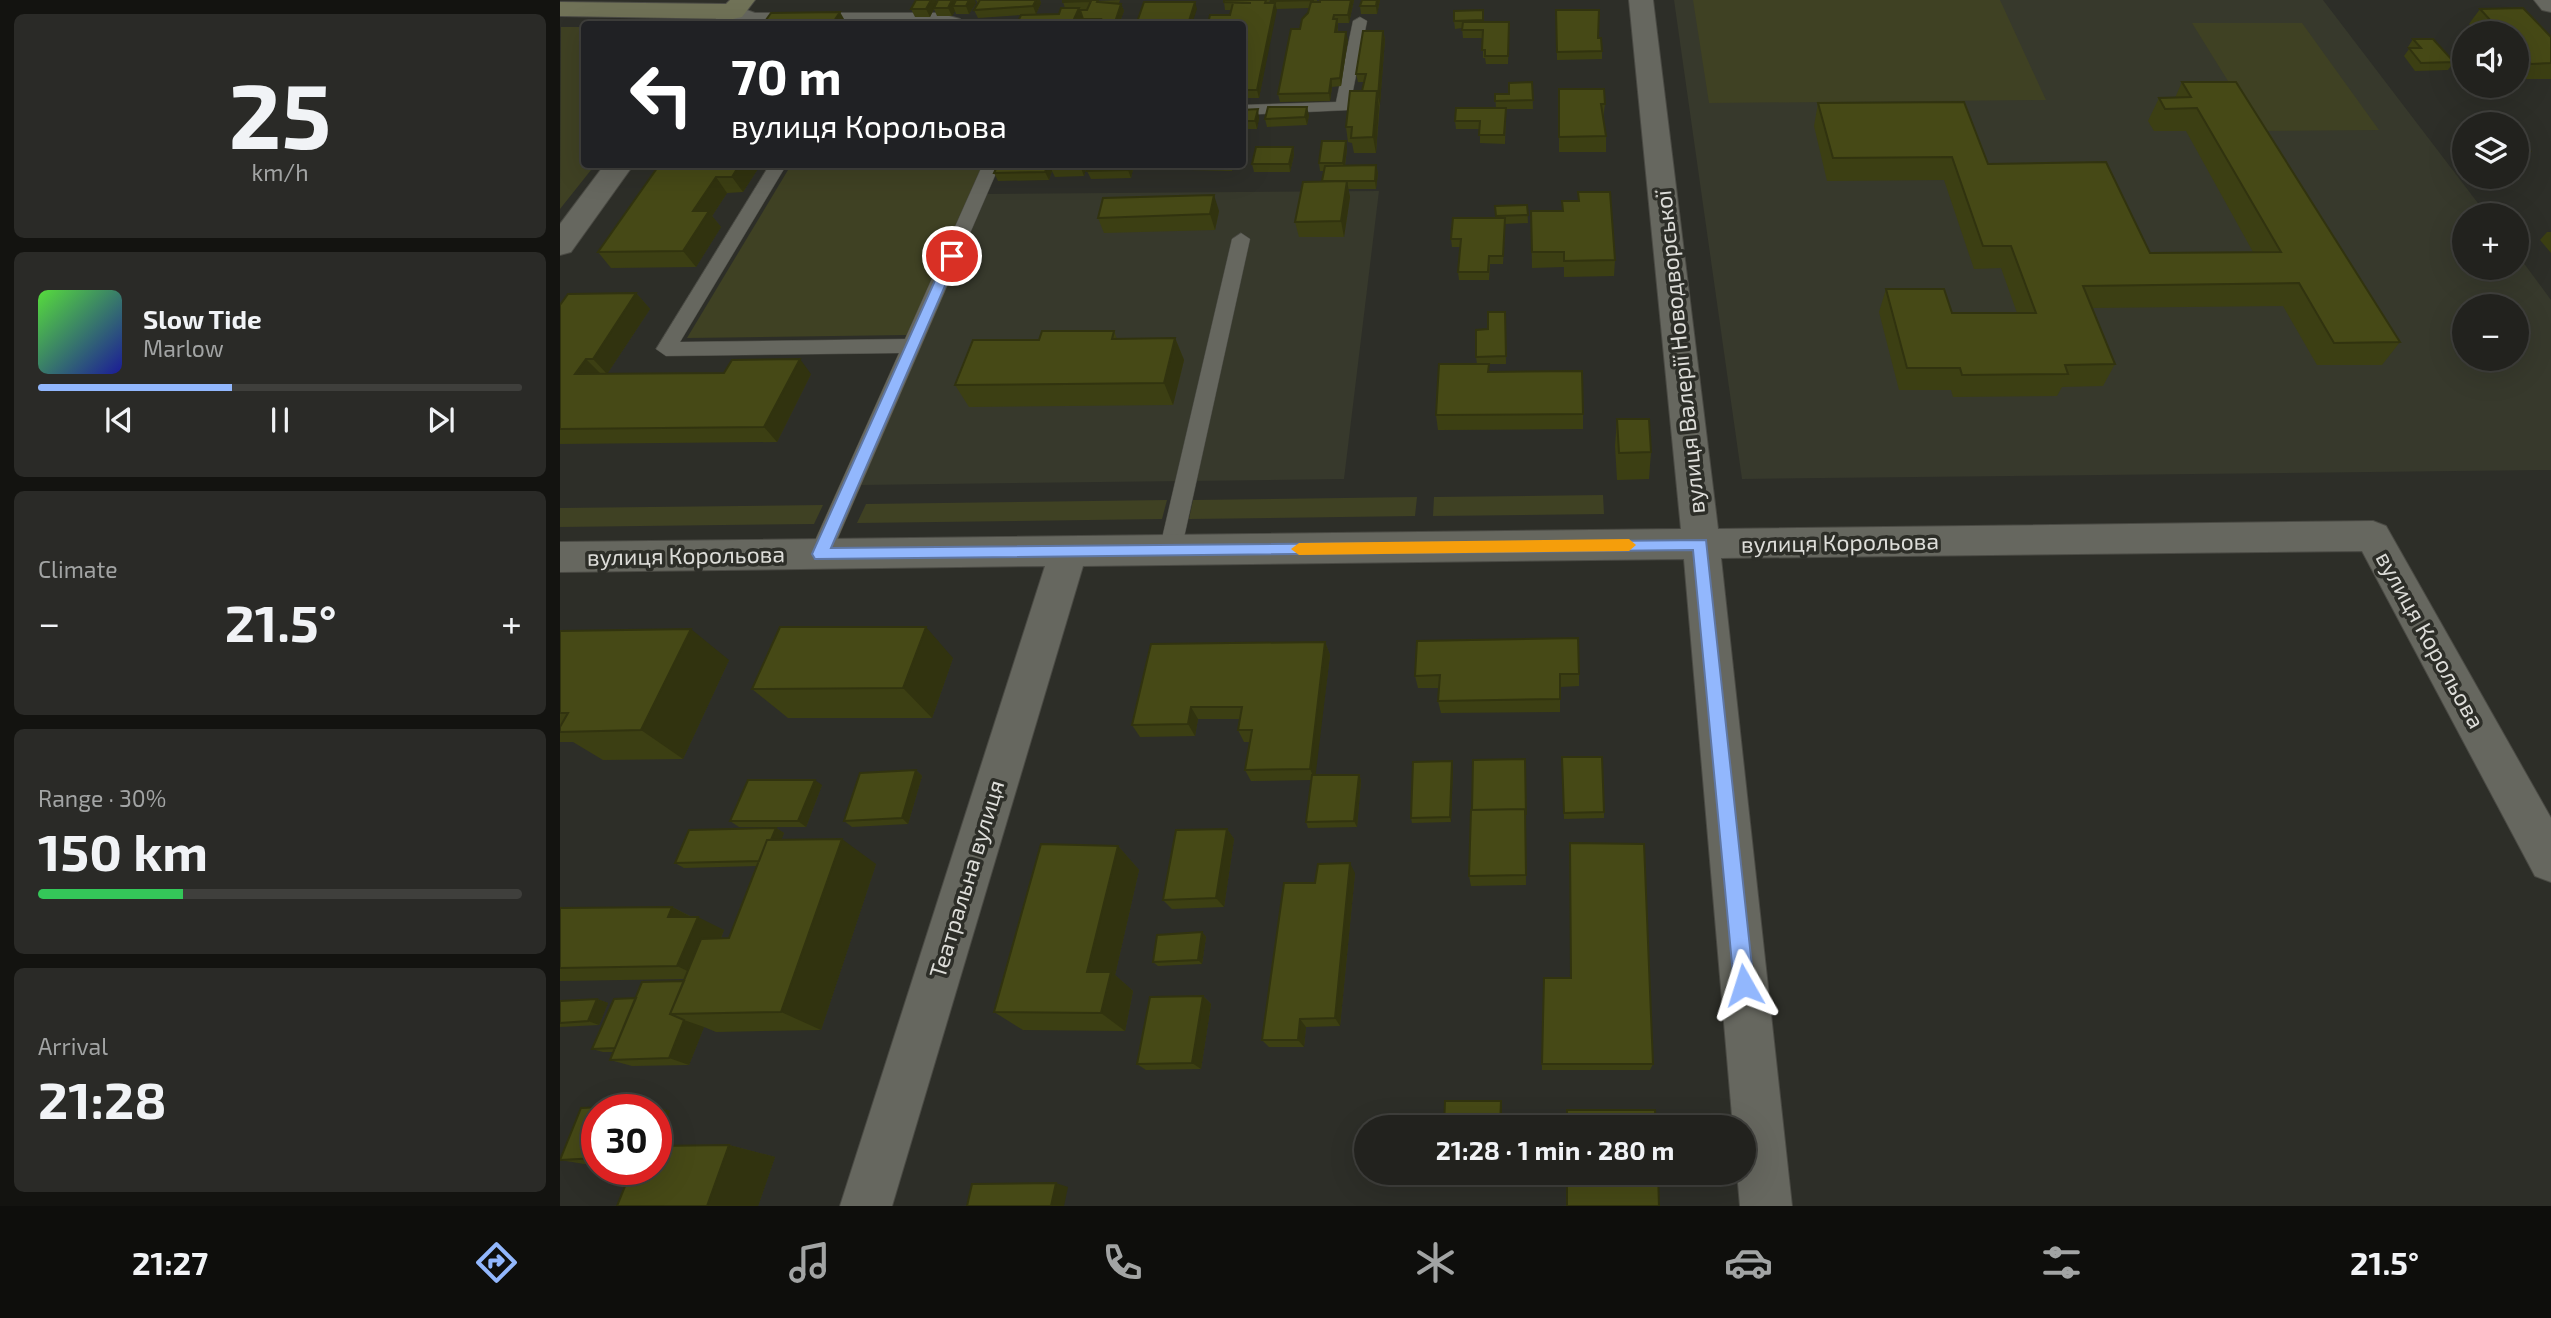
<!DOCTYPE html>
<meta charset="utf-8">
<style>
body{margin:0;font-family:"Exo 2",sans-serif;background:#2a2a27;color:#f1f3f6;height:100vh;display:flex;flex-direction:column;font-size:26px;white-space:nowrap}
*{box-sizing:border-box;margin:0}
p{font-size:23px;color:#a2a4a4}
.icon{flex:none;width:38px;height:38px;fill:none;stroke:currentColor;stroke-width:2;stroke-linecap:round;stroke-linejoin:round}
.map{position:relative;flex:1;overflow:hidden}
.details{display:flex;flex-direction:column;gap:14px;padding:14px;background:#131310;width:560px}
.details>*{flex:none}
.guide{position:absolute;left:21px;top:21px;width:665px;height:147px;border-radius:7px;box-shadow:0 7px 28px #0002,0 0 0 2px #3f3f3c;background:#202124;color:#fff;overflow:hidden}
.tools{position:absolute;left:1892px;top:21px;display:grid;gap:14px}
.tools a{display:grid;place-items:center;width:77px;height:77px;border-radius:50%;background:#22221e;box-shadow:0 7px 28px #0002,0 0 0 2px #3f3f3c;font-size:35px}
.speed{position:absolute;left:21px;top:1094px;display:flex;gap:14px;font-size:35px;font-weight:700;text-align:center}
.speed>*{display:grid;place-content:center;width:91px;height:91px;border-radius:50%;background:#22221e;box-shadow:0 7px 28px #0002,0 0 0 2px #3f3f3c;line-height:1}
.speed .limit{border:10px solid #d22;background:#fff;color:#111}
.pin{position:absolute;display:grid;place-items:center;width:60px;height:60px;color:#fff;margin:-30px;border:4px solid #fff;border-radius:50%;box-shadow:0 2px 7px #0007}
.me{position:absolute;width:77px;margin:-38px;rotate:354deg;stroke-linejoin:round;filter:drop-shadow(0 0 5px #0008)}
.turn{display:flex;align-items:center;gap:24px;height:147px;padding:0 35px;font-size:32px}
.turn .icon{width:91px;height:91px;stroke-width:2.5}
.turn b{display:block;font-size:49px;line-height:60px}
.big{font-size:52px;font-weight:700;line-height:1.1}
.details .widget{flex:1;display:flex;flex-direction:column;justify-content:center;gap:10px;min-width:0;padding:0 24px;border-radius:10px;background:#2a2a27}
.details .dial{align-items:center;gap:0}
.dial b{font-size:91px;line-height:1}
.song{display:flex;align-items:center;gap:21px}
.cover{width:84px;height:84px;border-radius:10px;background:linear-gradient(135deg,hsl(110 70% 55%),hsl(240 70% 35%))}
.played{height:7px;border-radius:4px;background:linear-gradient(90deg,#92b7fd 40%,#3f3f3c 40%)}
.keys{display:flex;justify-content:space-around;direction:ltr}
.heat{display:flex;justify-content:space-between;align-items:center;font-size:38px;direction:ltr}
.charge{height:10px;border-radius:5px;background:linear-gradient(90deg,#34c759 30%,#3f3f3c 0)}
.trip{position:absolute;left:794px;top:1115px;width:402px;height:70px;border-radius:35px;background:#22221e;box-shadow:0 7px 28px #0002,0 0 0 2px #3f3f3c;font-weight:700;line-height:70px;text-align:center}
.dock{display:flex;height:112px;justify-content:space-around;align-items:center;background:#0e0e0c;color:#a2a4a4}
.dock .icon{width:49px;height:49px}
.dock .current{color:#92b7fd}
.dock b{font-size:32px;color:#f1f3f6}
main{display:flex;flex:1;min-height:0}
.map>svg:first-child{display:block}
</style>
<main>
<section class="details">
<div class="widget dial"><b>25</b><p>km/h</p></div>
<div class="widget">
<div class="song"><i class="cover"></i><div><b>Slow Tide</b><p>Marlow</p></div></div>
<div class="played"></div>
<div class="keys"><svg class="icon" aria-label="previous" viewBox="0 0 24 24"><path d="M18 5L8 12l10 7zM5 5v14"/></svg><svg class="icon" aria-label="pause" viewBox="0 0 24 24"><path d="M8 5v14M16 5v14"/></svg><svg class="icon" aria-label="next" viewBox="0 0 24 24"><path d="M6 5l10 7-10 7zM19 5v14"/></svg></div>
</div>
<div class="widget"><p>Climate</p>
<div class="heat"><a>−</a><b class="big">21.5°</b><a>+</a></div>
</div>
<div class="widget"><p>Range · 30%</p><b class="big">150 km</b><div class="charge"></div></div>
<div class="widget"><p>Arrival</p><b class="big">21:28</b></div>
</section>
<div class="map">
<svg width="1991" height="1206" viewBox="0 0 1991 1206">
<rect width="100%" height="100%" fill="#2d2e28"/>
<path fill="#37392c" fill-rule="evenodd" d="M1114,0H1763L1927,215H1904V268H1956L1957,254L1991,300V470L1182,479ZM1904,306H1956V359H1904Z
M819,191L784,479L301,485L427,194Z"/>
<path fill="#3f4123" d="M1133,0H1440L1486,100L1149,103Z
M1632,23H1742L1819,130L1699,131Z
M1,27H24V164L35,165L0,209Z
M231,165H423L347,335L127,338Z
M1043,495L1044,514L873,516L874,497Z
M857,497L855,516L629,519L633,500Z
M607,500L602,519L297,523L306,504Z
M263,505L254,524L0,527V508Z"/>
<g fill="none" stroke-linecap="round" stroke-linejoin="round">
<g stroke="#4a4a44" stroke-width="1">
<path id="lane" d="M800,17L807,21L789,110L682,115V105L776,102L793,21Z
M210,164H227L120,342L345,339L423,164H440L271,554L268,560L260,563L252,560L249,554L339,353L106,356L96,349Z
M681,233L690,239L621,551L618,557L610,560L602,557L599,551L672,239Z"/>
</g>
<g stroke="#4a4a44" stroke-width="2">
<path id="street" d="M1069,0H1093L1158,529L1813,521L1826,526L1991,818V882L1975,876L1802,551L1161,558L1232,1206H1180L1177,1172H1185V1127H1173L1124,559L523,566L332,1206H280L485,566L0,572V542L1121,529Z
M1974,0H1991V12L1982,10Z
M173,5L195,13H378L400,19L404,24H152L164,7Z
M45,164H74L11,252L0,255V224Z"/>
</g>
<g stroke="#4a4a44" stroke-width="2">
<path id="secondary" d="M170,0H195L182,17L173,19L0,16V2L166,4Z"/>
</g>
<use href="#lane" fill="#66675f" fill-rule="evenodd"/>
<use href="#street" fill="#66675f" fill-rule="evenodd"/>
<use href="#secondary" fill="#707257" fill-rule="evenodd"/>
</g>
<path fill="#3c3f13" d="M356,0H376L377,2L416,3L409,14H396L395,11L392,16H377L374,9L370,17H355L351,9Z
M416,0H480L481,3L476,14H499L505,8L503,2L560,0L559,3L561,4L564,11L559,24H457L461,15L418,18L414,10L418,3Z
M664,0H710L709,3H711V0H757V2L794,0L789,23H778V32L788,40L781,86L772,87L770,101L720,102L718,94L740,29L748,13L749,8L716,9L699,98H682V24L670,15L672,10H665L664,2Z
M802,0H837H820L817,14H801L800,6Z
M1920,9L1991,37V79H1959L1956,77V33H1917L1909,24Z
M923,10L924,22L949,30L948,64H926L925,58H923V38H903L902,28L895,29L894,21Z
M996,10L1042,51V59L997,60Z
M823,31L825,39L816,153H794L792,143L788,142L786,127L802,91L804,82H798L796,74Z
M1853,39L1894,62L1888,70L1855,71L1844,56L1849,49L1848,47Z
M972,82L973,109H946L945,144L920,143V129H896L895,121L936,108L935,94H949Z
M1622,82L1840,342L1822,365H1757L1723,306L1532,308L1555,364L1543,386L1502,387L1497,396L1393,397L1391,390H1339L1319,312L1326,289L1392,313H1457L1441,268L1414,269L1384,180L1267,181L1254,126L1258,103L1428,164L1590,253L1693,252L1626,131H1594L1588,121L1599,98H1615Z
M999,89L1045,104L1043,120L1046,136V152H999Z
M682,110L699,118L697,129H682Z
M749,115L747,125L707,127L705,119Z
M1956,137L1970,151L1963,159L1956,160Z
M733,147L734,155L730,172H694L692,164Z
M787,149L785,166L816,165L818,173L816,189H788L790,197L784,237H739L735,222L762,182L764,171H760L759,163Z
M100,164H201L183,192L167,193L152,216L161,227L136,267L51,268L38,252Z
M574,164L571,178L531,179L527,171Z
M629,164H674L672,171L631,170Z
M527,165L524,176L495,177L492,171L489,180L438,181L434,173Z
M1018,192L1055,260L1054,276L1004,277V267L972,268L971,211H1002L1018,201Z
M967,205L968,223L945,224L943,264H930L929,280H899L898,272L900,247H892L891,239L936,218L935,206Z
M659,211L655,230L544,233L538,218Z
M1987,232H1991V253L1980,240Z
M76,293L90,309L47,374H251L217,442L0,444V305Z
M945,312L946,364H929V372L1023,414V429L878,430L876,415L917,364L916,357L928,329Z
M554,331L557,339L615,338L624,360L613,405L409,407L395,385L479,340Z
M1057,419L1091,452L1089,479L1057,480L1055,446Z
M0,631L169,660L123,759L43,760L13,742H0Z
M765,642L770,655L755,775H799L801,780L797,827L748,828L746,822L751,780L691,781L685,770L690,742H684L678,730L680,719H638L635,736L580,737L572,725Z
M393,658L372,718H228L192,689Z
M1019,674V686L1000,687V712L881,713L878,701L879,688H858L855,676Z
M1002,757L1044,812V818L1004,819Z
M965,759L966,885L911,886L909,876Z
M893,767L891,822L852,823L851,818Z
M356,770L362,776L348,824L292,827L284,821Z
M262,785L246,827H179L170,821Z
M216,828L224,833L221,840L316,864L261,1030L156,1032L144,1027L129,1065L72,1066L50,1060L53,1052H43L32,1049L76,998L124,981V979L0,981V908L112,907L132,917L164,930L161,938H169L197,866L124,868L115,863Z
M667,829L674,839L664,907L612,909L603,900Z
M558,846L579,870L555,975L573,991L565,1031L463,1030L434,1012Z
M795,873L780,1026L746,1027L744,1047H709L702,1040L755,883Z
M642,932L646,937L642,964L598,966L593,962Z
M1010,978L1093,1064L1090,1070H982V1064Z
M643,996L651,1004L641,1069L586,1070L577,1064Z
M37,999L48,1003L39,1025L0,1027V1001Z
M88,1105L110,1111L96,1146L169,1145L215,1157L198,1206H57L72,1169H96V1110H37V1164H24L0,1160L21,1108Z
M882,1172H941V1186H884L881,1182Z"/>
<path fill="#31330f" d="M371,0H376L377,3L374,8V9L370,17L366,9Z
M392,0H398L393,6L395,11L392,16L388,8Z
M409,0H415L416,3L409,14L406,6Z
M476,0H480L481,3L476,14L473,6Z
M791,0H794L789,23L788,15Z
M817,0H820L817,14L816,6Z
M635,2L637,9L632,24H628Z
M715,3L717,10L699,98L697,90Z
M561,4L564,11L559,24H556L555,22Z
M519,8L525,24L514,19Z
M280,12L287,24H272Z
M777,19L778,27L776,40L775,32Z
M823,31L825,39L820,105L818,97Z
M786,32L788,40L781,86L780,78Z
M771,79L772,87L770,101L769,93Z
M817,91L819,107L816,153L813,137Z
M747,107L749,115L747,125L745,117Z
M698,109L699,118L697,129L695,121Z
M786,141L787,149L784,171L783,163Z
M733,147L734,155L730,172L729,164Z
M180,164H201L183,192L172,177Z
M488,164H495L492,169V171L489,180L485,172Z
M522,164L527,165L524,176L521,168Z
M569,164H574L571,178L568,170Z
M816,165L818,173L816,189L815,181Z
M156,177L167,193L152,216L161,227L136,267L123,251L133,211Z
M787,181L790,197L784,237L781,221Z
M654,195L659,211L655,230L650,214Z
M76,293L90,309L47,374L33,359Z
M615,338L624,360L613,405L604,383Z
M26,359L41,374H15Z
M240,359L251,374L217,442L204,427Z
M366,627L393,658L372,718L343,688Z
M131,629L169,660L123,759L81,730Z
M765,642L770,655L755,780L750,769Z
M631,707L638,719L635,736L628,724Z
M892,761L893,767L891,822L890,817Z
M356,770L362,776L348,824L342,818Z
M799,775L801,780L797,827L794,821Z
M255,780L262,785L246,827L238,821Z
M216,828L224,833L211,866L203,861Z
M667,829L674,839L664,907L656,898Z
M282,839L316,864L261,1030L221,1012Z
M558,846L579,870L555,975L573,991L565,1031L541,1013L527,972Z
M790,863L795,873L780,1026L775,1018Z
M112,907L137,920L138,917L164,930L144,979L117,966L108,917Z
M642,932L646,937L642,964L638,960Z
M643,996L651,1004L641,1069L632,1063Z
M37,999L48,1003L39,1025L28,1021Z
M740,1019L746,1027L744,1047L738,1040Z
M124,1020L144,1027L129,1065L109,1058Z
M941,1101L942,1107V1127H940Z
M88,1105L110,1111L96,1147V1110H87Z
M169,1145L215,1157L198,1206H147Z
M496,1183L508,1187L504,1206H491Z"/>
<path fill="#464916" stroke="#31330f" stroke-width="2" d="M356,0H371L366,9H351Z
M378,0H392L388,8H374Z
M396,0H409L406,6H393Z
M420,0H476L473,6L414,10Z
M503,0H538L537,2L561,4L555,22H542L541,19H523L520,10H527L531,1L503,2Z
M664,0H706L705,3H715L697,90H682V24H648L650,15H670L673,3H691L664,2Z
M711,0H754L711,1Z
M760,0H791L788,15H774L773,19H777L775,32H786L780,78L771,79L769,93L718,94L731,29H740L742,19L748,13L751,2H760Z
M802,0H817L816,6H800Z
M584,2H635L628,24H567V22H577Z
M501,8H519L514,19H541L539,24H457L461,15L499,14Z
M1963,8L1991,37V63L1971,64L1956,48V33H1942L1920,9Z
M923,10V20L894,21V11Z
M996,10H1039L1038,38H1041L1042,51L997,52Z
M280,12L272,24H203L211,13Z
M903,22H949L948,56H925V50H922L923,30H902Z
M803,31H823L818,97L817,91H802L806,74H796Z
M1853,39H1873L1894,62L1861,63L1849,48H1861Z
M972,82L973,100L935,101V94H949V83Z
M1622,82H1676L1840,342L1774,343L1739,283L1523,286L1555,364L1505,365L1508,374L1402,375L1400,368H1347L1326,289H1384L1392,313H1476L1451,246H1423L1392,157L1273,158L1258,103L1404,102L1428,164L1546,162L1590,253L1721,252L1637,108L1605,109L1599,98L1631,97Z
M999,89H1044L1045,104H1041L1046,136L999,137Z
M790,91H817L813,137L791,138L792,127H786Z
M708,107H747L745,117L705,119Z
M896,108H946L944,135H919L920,121H895Z
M698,109L695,121H682V110Z
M1956,137L1970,151L1956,152Z
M762,141H786L783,163H759Z
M696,147H733L729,164H692Z
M100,164H180L172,177H156L133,211H149L123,251L38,252Z
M438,164H488L485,172L434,173Z
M493,164H522L521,168L492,169Z
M529,164H569L568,170L527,171Z
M816,165L815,181H762L765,166Z
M787,181L781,221L735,222L743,182Z
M1018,192H1050L1055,260L1004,261V252H972L971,211H1003L1002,201H1019Z
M654,195L650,214L538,218L543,198Z
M967,205L968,215L936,216L935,206Z
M893,218H945L943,256H929L928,272H898L901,239H891Z
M76,293L33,359H26L15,374L164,373L172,360L240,359L204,427L0,429V305L8,294Z
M928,312H945L946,356L916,357V330L928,329Z
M482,331H554L552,339L615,338L604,383L395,385L413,340H479Z
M879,364H929L928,372L1022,371L1023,414L876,415Z
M1057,419H1089L1091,452L1059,453Z
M220,627H366L343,688L192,689Z
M131,629L81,730L0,732V727L8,713H0V631Z
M1018,638L1019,674H1000V699L878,701L880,675L855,676L857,641Z
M765,642L750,769L685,770L692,730H678L682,707H631L628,724L572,725L591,644Z
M1002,757H1042L1044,812L1004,813Z
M965,759L966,815L965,809L912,810L913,760Z
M892,761L890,817L851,818L853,762Z
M356,770L342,818L284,821L300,773Z
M752,775H799L794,821L746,822Z
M188,780H255L238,821H170Z
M965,809L966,875L909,876L911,810Z
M216,828L211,840H207L199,861L115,863L129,830Z
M667,829L656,898L603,900L616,830Z
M282,839L221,1012L110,1014L141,939L169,938L207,840Z
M1010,843L1084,844L1093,1064H982L984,978H1011Z
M481,844L558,846L527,972H551L541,1013L434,1012Z
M790,863L775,1018L740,1019L738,1040H702L724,883H755L758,864Z
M112,907L108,917H138L117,966L0,968V908Z
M642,932L638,960L593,962L597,935Z
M124,981L110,1014L124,1020L109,1058L50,1060L82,982Z
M643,996L632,1063L577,1064L590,997Z
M76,998L55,1048L32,1049L54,999Z
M37,999L28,1021L0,1023V1001Z
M885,1101H941L940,1127H884Z
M88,1105L87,1110H37V1158L0,1160L21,1108Z
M1007,1110H1095L1096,1127H1007Z
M169,1145L147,1206H57L72,1169H96V1146Z
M882,1172H940V1182H881Z
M1007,1172H1098L1099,1206H1007Z
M496,1183L491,1206H407L412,1184Z"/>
<path fill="#92b7fd" stroke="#5f77a4" stroke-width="2" d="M392,251L398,256L271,548L1146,540L1194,985L1191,992L1184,995L1177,992L1174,985L1133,550L255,559L252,554L386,256Z"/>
<path fill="#f59e0b" d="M1069,539L1076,545L1069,551L739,555L731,549L739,543Z"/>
<g text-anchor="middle" stroke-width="7" stroke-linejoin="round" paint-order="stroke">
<g font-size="23" fill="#ddddd9" stroke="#2d2e28">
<text transform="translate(1120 352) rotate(-96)" y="8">вулиця Валерії Новодворської</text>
<text transform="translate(1280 543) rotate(-1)" y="8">вулиця Корольова</text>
<text transform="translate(126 556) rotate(-1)" y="8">вулиця Корольова</text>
<text transform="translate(1870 640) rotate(61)" y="8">вулиця Корольова</text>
<text transform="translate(407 879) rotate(-73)" y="8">Театральна вулиця</text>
</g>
</g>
</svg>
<div class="tools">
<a><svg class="icon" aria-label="sound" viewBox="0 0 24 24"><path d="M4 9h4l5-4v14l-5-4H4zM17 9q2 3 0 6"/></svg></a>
<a><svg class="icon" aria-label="layers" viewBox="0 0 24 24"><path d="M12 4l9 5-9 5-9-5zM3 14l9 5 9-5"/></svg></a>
<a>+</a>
<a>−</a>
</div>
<div class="speed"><div class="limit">30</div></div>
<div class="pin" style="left:392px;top:256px;background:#d93025"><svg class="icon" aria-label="arrive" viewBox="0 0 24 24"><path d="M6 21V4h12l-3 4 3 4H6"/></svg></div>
<svg class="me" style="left:1184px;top:985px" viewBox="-20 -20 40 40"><path d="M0-17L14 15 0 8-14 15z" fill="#92b7fd" stroke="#fff" stroke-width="4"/></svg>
<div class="trip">21:28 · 1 min · 280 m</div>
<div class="guide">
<div class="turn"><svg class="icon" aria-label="left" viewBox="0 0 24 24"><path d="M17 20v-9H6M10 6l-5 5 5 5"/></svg><div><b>70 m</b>вулиця Корольова</div></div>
</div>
</div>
</main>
<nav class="dock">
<b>21:27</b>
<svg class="icon current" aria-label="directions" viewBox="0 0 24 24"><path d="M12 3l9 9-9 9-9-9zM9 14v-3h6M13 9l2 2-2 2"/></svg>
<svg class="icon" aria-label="music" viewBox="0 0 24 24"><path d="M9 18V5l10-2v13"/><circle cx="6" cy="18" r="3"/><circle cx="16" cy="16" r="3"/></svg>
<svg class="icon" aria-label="phone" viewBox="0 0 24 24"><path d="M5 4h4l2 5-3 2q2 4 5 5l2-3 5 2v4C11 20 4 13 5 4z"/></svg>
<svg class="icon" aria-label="climate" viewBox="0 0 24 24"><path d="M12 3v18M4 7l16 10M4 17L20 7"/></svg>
<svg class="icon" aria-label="car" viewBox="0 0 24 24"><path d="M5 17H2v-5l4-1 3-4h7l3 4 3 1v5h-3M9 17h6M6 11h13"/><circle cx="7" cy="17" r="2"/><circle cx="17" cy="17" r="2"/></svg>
<svg class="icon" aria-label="filters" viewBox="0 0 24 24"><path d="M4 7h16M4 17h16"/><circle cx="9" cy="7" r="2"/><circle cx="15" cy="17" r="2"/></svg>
<b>21.5°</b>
</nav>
